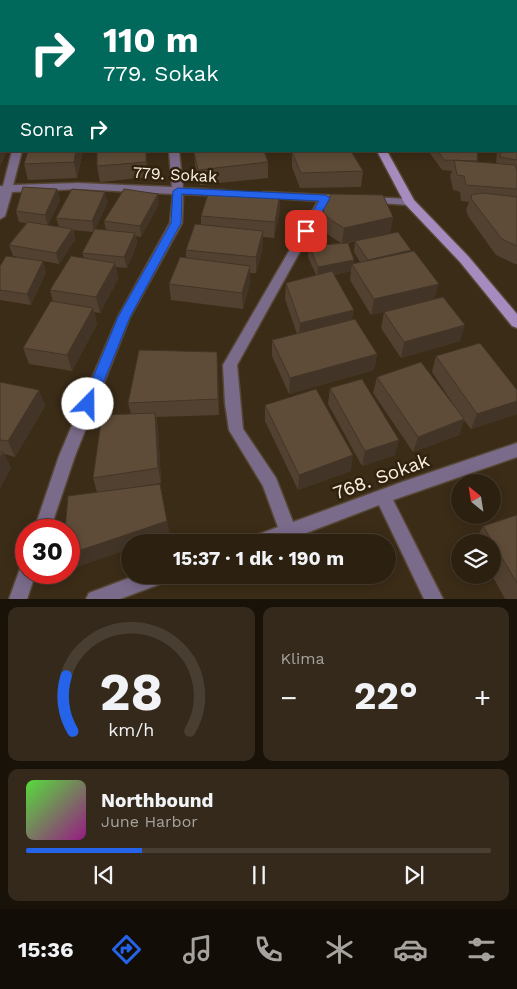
<!DOCTYPE html>
<html lang="tr">
<meta charset="utf-8">
<style>
body{margin:0;font-family:"Work Sans",sans-serif;background:#34291a;color:#f1f3f6;height:100vh;display:flex;flex-direction:column;font-size:19px;white-space:nowrap}
*{box-sizing:border-box;margin:0}
p{font-size:16px;color:#a6a39f}
.icon{flex:none;width:28px;height:28px;fill:none;stroke:currentColor;stroke-width:2;stroke-linecap:round;stroke-linejoin:round}
.map{position:relative;height:599px;overflow:hidden}
.sheet{display:flex;flex-direction:column;gap:8px;padding:8px;background:#181209;flex:1}
.sheet>*{flex:none}
.banner{position:absolute;left:0px;top:0px;width:518px;height:152px;box-shadow:0 2px 12px #0003,0 0 0 1px #483e31;background:#00695c;color:#fff;overflow:hidden}
.needle{width:32px;rotate:330deg}
.fabs{position:absolute;left:451px;top:474px;display:grid;gap:10px}
.fabs a{display:grid;place-items:center;width:50px;height:50px;border-radius:50%;background:#2c2111;box-shadow:0 2px 12px #0003,0 0 0 1px #483e31;font-size:25px}
.speed{position:absolute;left:15px;top:519px;display:flex;gap:10px;font-size:25px;font-weight:700;text-align:center}
.speed>*{display:grid;place-content:center;width:65px;height:65px;border-radius:50%;background:#2c2111;box-shadow:0 2px 12px #0003,0 0 0 1px #483e31;line-height:1}
.speed .limit{border:8px solid #d22;background:#fff;color:#111}
.pin{position:absolute;display:grid;place-items:center;width:42px;height:42px;color:#fff;margin:-21px;border-radius:10px;box-shadow:0 2px 8px #0006}
.me{position:absolute;width:55px;margin:-28px;rotate:22deg;stroke-linejoin:round;filter:drop-shadow(0 0 4px #0008)}
.turn{display:flex;align-items:center;gap:18px;height:105px;padding:0 20px;font-size:22px}
.turn .icon{width:65px;height:65px;stroke-width:2.5}
.turn b{display:block;font-size:35px;line-height:42px}
.then{display:flex;align-items:center;height:48px;padding:0 20px;background:#0003;gap:10px;font-size:19px}
.big{font-size:38px;font-weight:700;line-height:1.1}
.sheet .card{flex:1;display:flex;flex-direction:column;justify-content:center;gap:8px;min-width:0;padding:0 18px;border-radius:10px;background:#34291a}
.sheet .dial{align-items:center;gap:0}
.dial svg{height:130px;overflow:visible;fill:none;stroke:#483e31;stroke-width:7;stroke-linecap:round;text-anchor:middle}
.dial text{fill:#f1f3f6;stroke:none}
.song{display:flex;align-items:center;gap:15px}
.cover{width:60px;height:60px;border-radius:8px;background:linear-gradient(135deg,hsl(110 70% 55%),hsl(310 70% 35%))}
.played{height:5px;border-radius:2px;background:linear-gradient(90deg,#2563eb 25%,#483e31 25%)}
.keys{display:flex;justify-content:space-around;direction:ltr}
.heat{display:flex;justify-content:space-between;align-items:center;font-size:28px;direction:ltr}
.sheet .tiles{flex:1;display:grid;gap:8px;grid-template-columns:1fr 1fr}
.card:last-child{grid-column:span 2}
.trip{position:absolute;left:121px;top:534px;width:275px;height:50px;border-radius:25px;background:#2c2111;box-shadow:0 2px 12px #0003,0 0 0 1px #483e31;font-weight:700;line-height:50px;text-align:center}
.tabs{display:flex;height:80px;justify-content:space-around;align-items:center;background:#120d07;color:#a6a39f}
.tabs .icon{width:35px;height:35px}
.tabs .current{color:#2563eb}
.tabs b{font-size:22px;color:#f1f3f6}
.map>svg:first-child{display:block}
</style>
<div class="map">
<svg width="517" height="599" viewBox="0 0 517 599">
<rect width="100%" height="100%" fill="#3b2c17"/>
<g fill="none" stroke-linecap="round" stroke-linejoin="round">
<g stroke="#564734" stroke-width="3">
<path id="street" d="M131,0H138V1H131Z
M381,0H389V1H381Z
M516,33H517V37H516Z
M12,151H22L13,185L78,183L172,187L169,151H179L183,188L224,190L229,193L224,196L183,194L182,223L130,317L75,456L50,530H34L59,456L118,317L170,223L173,194L78,189L12,192L5,216L0,219V186H3Z
M264,192L344,196L349,199L344,202L328,201L237,365L243,429L276,478L293,522L402,482L517,443V457L393,500L443,599H424L379,505L296,537L289,541L280,542H252L254,536L278,527L263,486L229,430L225,403L223,365L318,201L260,197L259,195Z
M369,197L409,199L414,202L409,205L365,202L364,200Z
M26,564V572H36L27,599H9L21,566Z
M137,575H171L168,581L120,599H86L89,593Z"/>
</g>
<g stroke="#564734" stroke-width="3">
<path id="secondary" d="M274,0H282V1H274Z
M0,66H1V70H0Z
M377,151H387L414,200L468,256L517,314V328L512,326L460,262L405,204Z"/>
</g>
<use href="#street" fill="#7b6b8b" fill-rule="evenodd"/>
<use href="#secondary" fill="#a68cbe" fill-rule="evenodd"/>
</g>
<path fill="#524130" d="M309,0H379V1H309Z
M397,0H430V1H399Z
M481,0H517V28H516V1H481Z
M517,51V264H515L496,255L468,216L466,210L469,202L461,201L460,192L453,190L450,176L452,171L442,170L429,152V151H478L477,162L496,164L497,151H516V53Z
M83,151L77,178L28,180L24,164Z
M146,151L149,177L100,182L97,166Z
M194,151L268,162V178L200,185L195,165Z
M292,151H351L363,171L361,187L300,188L292,167Z
M57,189L60,200L48,225L59,227L56,218L108,202L95,229L106,230L104,221L159,204L141,237L136,236L137,244L127,268L116,267L118,279L100,313L94,312L97,324L72,371L29,364L23,348L53,302L50,290L84,258L82,253L93,232L73,230L75,240L59,264L43,261L46,272L31,305L0,300V266L32,260L13,256L9,245L26,223L19,222L16,211Z
M323,203L393,217L390,233L348,243L354,260V264L360,262L354,252L355,241L411,251L435,299L460,341L401,358L381,328L384,312L403,307L371,315L350,280L351,271L334,275L352,319L377,354L374,370L289,394L272,356V340L297,334L285,299L286,283L316,275L308,257L309,246L341,243L330,236L323,229L322,219Z
M280,210L274,238L263,237V247L256,273H250V283L243,309L171,300L169,284L186,258V250L201,225V216Z
M436,356L517,390V414L471,429L464,420L459,435L413,452L373,393L377,377L457,410L432,372Z
M218,368L219,415L156,417L158,428L161,483L137,487L170,535L70,569L69,567V530L97,492L93,478L131,414L128,403Z
M0,382L39,390L45,406L15,457L4,454L11,468L0,488Z
M330,388L395,455L362,466L328,404Z
M265,405L351,471L298,490L265,421Z
M517,515V599H505L492,575V542H475L483,526Z"/>
<path fill="#423527" d="M0,0H33V1H1V4Z
M48,0H72L63,1H48Z
M166,0H190V1H157Z
M364,0H379V1H358Z
M0,24H1V34H0Z
M0,48H1V58H0Z
M1,138V151H7L0,167V141Z
M76,151H83L77,178L74,162Z
M146,151L149,177L146,162Z
M57,189L60,200L48,226L45,215Z
M105,192L108,202L94,232L92,221Z
M158,194L159,204L141,237L140,226Z
M280,194V210L274,238L275,222Z
M393,217L390,233L342,244L344,228Z
M72,229L75,240L59,264L56,253Z
M263,231V247L256,273V257Z
M135,233L137,244L127,268L124,257Z
M411,250L409,261L366,271L368,260Z
M354,260V266L352,264L351,271L317,278L318,267Z
M43,261L46,272L31,305L27,294Z
M115,263L118,279L100,313L96,297Z
M250,266V283L243,309L242,293Z
M439,284L434,300L371,315L374,299Z
M93,308L97,324L72,371L67,355Z
M354,310L351,326L299,340L300,323Z
M465,325L460,341L401,358L404,342Z
M217,352L218,368L219,415L218,399Z
M377,354L374,370L289,394L290,378Z
M39,390L45,406L15,457L8,441Z
M517,401V414L471,429L477,414Z
M155,413L158,428L161,483L158,468Z
M464,419L459,435L413,452L418,437Z
M399,440L395,455L362,466L365,451Z
M3,452L11,468L0,488V458Z
M353,455L351,471L298,490L299,475Z
M160,484L170,535L148,542H130V549L70,569L69,567V554Z"/>
<path fill="#5f4c38" stroke="#423527" d="M73,0H88V1H63Z
M101,0H126V1H101Z
M154,0H166L157,1H155Z
M190,0H195L196,1H181Z
M216,0H256L257,1H217Z
M265,0H267L268,1H256Z
M319,0H344L346,1H321Z
M410,0H429V1H411Z
M482,0H517V14H516V1H483Z
M0,8H1V24H0Z
M0,34H1V48H0Z
M516,65H517V78H516Z
M516,82H517V101H516Z
M516,105L517,106V124H516Z
M0,117H1V130H0Z
M516,126H517V160L500,157L501,151H516Z
M28,151H76L74,162L24,164Z
M97,151H146V162L97,166Z
M194,151H264L268,162L198,170Z
M295,151H351L363,171L301,173L292,152Z
M438,151H478L477,161L444,160Z
M454,160L515,165L517,171V189L466,185L464,176L457,175Z
M23,187L57,189L45,215L16,211Z
M210,188L280,194L275,222L201,216Z
M72,189L105,192L92,221L56,218Z
M124,189L158,194L140,226L104,221Z
M483,193L517,197V246L502,239L472,200L471,195Z
M332,194L383,195L393,217L344,228L331,220L324,213L323,203Z
M28,222L72,229L56,253L9,245Z
M195,224L263,231L256,257L186,250Z
M95,229L135,233L124,257L82,253Z
M398,232L411,250L368,260L355,241Z
M348,243L354,260L318,267L309,246Z
M414,251L439,284L374,299L352,264Z
M6,256L43,261L27,294L0,290V266Z
M71,256L115,263L96,297L50,290Z
M180,257L250,266L242,293L169,284Z
M332,271L354,310L300,323L286,283Z
M443,297L465,325L404,342L384,312Z
M51,301L93,308L67,355L23,348Z
M355,319L377,354L290,378L272,340Z
M480,343L517,390V401L477,414L436,356Z
M139,350L217,352L218,399L128,403Z
M421,362L464,419L418,437L377,377Z
M362,379L399,440L365,451L330,388Z
M0,382L39,390L8,441L0,440Z
M316,389L353,455L299,475L265,405Z
M155,413L158,468L93,478L102,415Z
M0,452H3L0,458Z
M160,484L167,521L69,554V530H65L68,496Z
M517,515V583L483,526Z"/>
<path fill="#2563eb" stroke="#184099" d="M178,188L325,195L330,198L311,231L306,235L301,231L319,201L182,194L181,223L130,317L93,408L88,409L84,408L82,404L118,317L171,223L173,191Z"/>
<g text-anchor="middle" stroke-width="5" stroke-linejoin="round" paint-order="stroke">
<g font-size="16" fill="#faf0e3" stroke="#30220d">
<text transform="translate(175 174) rotate(3)" y="6">779. Sokak</text>
</g>
<g font-size="19" fill="#faf0e3" stroke="#30220d">
<text transform="translate(381 476) rotate(-20)" y="7">768. Sokak</text>
</g>
</g>
</svg>
<div class="fabs">
<a><svg class="needle" viewBox="-14 -14 28 28"><path d="M0-13l5 13h-10z" fill="#e53935"/><path d="M0 13l5-13h-10z" fill="#a6a39f"/></svg></a>
<a><svg class="icon" aria-label="layers" viewBox="0 0 24 24"><path d="M12 4l9 5-9 5-9-5zM3 14l9 5 9-5"/></svg></a>
</div>
<div class="speed"><div class="limit">30</div></div>
<div class="pin" style="left:306px;top:231px;background:#d93025"><svg class="icon" aria-label="arrive" viewBox="0 0 24 24"><path d="M6 21V4h12l-3 4 3 4H6"/></svg></div>
<svg class="me" style="left:88px;top:404px" viewBox="-20 -20 40 40"><circle r="19" fill="#fff"/><path d="M0-13L10 11 0 6-10 11z" fill="#2563eb"/></svg>
<div class="trip">15:37 · 1 dk · 190 m</div>
<div class="banner">
<div class="turn"><svg class="icon" aria-label="right" viewBox="0 0 24 24"><path d="M7 20v-9h11M14 6l5 5-5 5"/></svg><div><b>110 m</b>779. Sokak</div></div>
<div class="then">Sonra<svg class="icon" aria-label="right" viewBox="0 0 24 24"><path d="M7 20v-9h11M14 6l5 5-5 5"/></svg></div>
</div>
</div>
<section class="sheet">
<div class="tiles">
<div class="card dial"><svg viewBox="0 0 100 80">
<path d="M14 69A42 42 0 1 1 86 69"/>
<path d="M14 69A42 42 0 0 1 10 35" stroke="#2563eb"/>
<text x="50" y="56" font-size="32" font-weight="700">28</text>
<text x="50" y="72" font-size="11">km/h</text>
</svg></div>
<div class="card"><p>Klima</p>
<div class="heat"><a>−</a><b class="big">22°</b><a>+</a></div>
</div>
<div class="card">
<div class="song"><i class="cover"></i><div><b>Northbound</b><p>June Harbor</p></div></div>
<div class="played"></div>
<div class="keys"><svg class="icon" aria-label="previous" viewBox="0 0 24 24"><path d="M18 5L8 12l10 7zM5 5v14"/></svg><svg class="icon" aria-label="pause" viewBox="0 0 24 24"><path d="M8 5v14M16 5v14"/></svg><svg class="icon" aria-label="next" viewBox="0 0 24 24"><path d="M6 5l10 7-10 7zM19 5v14"/></svg></div>
</div>
</div>
</section>
<nav class="tabs">
<b>15:36</b>
<svg class="icon current" aria-label="directions" viewBox="0 0 24 24"><path d="M12 3l9 9-9 9-9-9zM9 14v-3h6M13 9l2 2-2 2"/></svg>
<svg class="icon" aria-label="music" viewBox="0 0 24 24"><path d="M9 18V5l10-2v13"/><circle cx="6" cy="18" r="3"/><circle cx="16" cy="16" r="3"/></svg>
<svg class="icon" aria-label="phone" viewBox="0 0 24 24"><path d="M5 4h4l2 5-3 2q2 4 5 5l2-3 5 2v4C11 20 4 13 5 4z"/></svg>
<svg class="icon" aria-label="climate" viewBox="0 0 24 24"><path d="M12 3v18M4 7l16 10M4 17L20 7"/></svg>
<svg class="icon" aria-label="car" viewBox="0 0 24 24"><path d="M5 17H2v-5l4-1 3-4h7l3 4 3 1v5h-3M9 17h6M6 11h13"/><circle cx="7" cy="17" r="2"/><circle cx="17" cy="17" r="2"/></svg>
<svg class="icon" aria-label="filters" viewBox="0 0 24 24"><path d="M4 7h16M4 17h16"/><circle cx="9" cy="7" r="2"/><circle cx="15" cy="17" r="2"/></svg>
</nav>
